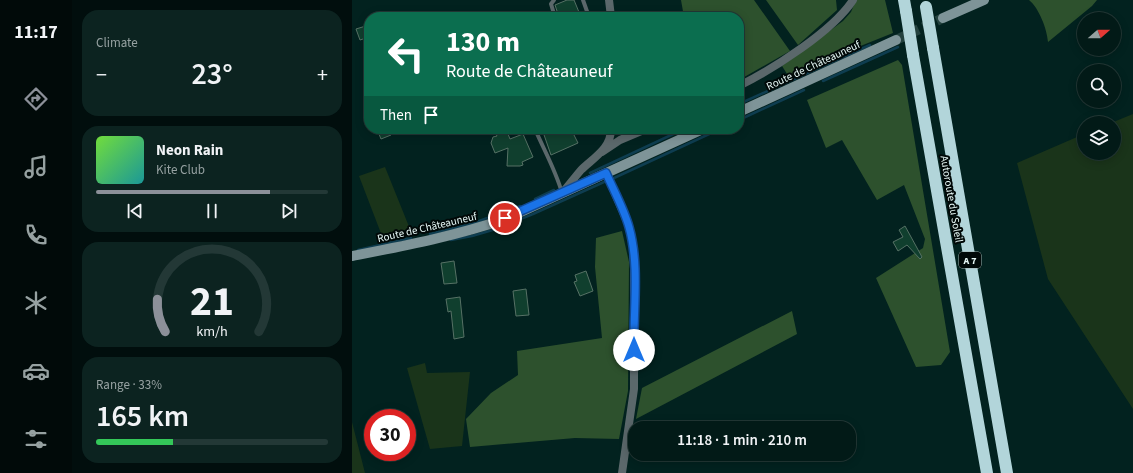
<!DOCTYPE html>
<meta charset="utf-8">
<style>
body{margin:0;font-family:"Source Sans 3",sans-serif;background:#0c2320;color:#f1f3f6;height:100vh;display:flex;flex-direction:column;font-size:15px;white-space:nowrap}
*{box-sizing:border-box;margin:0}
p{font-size:13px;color:#96a1a1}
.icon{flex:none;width:22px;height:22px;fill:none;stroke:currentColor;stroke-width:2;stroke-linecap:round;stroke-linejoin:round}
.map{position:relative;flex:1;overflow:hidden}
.drawer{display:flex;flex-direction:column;gap:10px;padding:10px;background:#010e0d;width:280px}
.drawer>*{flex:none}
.hud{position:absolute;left:12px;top:12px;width:380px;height:122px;border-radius:16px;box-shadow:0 2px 10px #0003,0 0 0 1px #233836;background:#0b6e4f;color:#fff;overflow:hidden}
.needle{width:26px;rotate:70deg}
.controls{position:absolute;left:725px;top:12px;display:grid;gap:8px}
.controls a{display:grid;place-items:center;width:44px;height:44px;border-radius:50%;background:#021a17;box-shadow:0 2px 10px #0003,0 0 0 1px #233836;font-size:20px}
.speed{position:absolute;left:12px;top:409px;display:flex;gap:8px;font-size:20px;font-weight:700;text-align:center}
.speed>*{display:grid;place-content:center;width:52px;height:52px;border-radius:50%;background:#021a17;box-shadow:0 2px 10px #0003,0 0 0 1px #233836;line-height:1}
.speed .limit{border:6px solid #d22;background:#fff;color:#111}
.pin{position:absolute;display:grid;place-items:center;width:34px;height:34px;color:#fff;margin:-17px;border:2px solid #fff;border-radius:50%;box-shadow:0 1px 4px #0007}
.me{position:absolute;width:44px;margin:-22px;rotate:0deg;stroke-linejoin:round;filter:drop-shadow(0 0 3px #0008)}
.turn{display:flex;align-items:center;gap:14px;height:84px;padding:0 16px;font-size:18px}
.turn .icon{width:52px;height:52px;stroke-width:2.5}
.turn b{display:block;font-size:28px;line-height:34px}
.then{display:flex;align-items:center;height:38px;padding:0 16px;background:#0003;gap:8px;font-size:15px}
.big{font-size:30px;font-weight:600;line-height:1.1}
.drawer .card{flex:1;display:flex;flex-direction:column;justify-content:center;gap:6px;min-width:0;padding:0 14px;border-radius:16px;background:#0c2320}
.drawer .dial{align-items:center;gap:0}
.dial svg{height:104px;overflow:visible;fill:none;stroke:#233836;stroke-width:7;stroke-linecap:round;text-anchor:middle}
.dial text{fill:#f1f3f6;stroke:none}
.song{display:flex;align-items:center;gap:12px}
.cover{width:48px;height:48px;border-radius:6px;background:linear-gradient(135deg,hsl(100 70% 55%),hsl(180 70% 35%))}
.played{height:4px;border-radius:2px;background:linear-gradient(90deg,#8c9099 75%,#233836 75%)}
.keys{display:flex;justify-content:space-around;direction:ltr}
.heat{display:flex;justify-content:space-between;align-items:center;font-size:22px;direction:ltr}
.charge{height:6px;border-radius:3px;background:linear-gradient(90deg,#34c759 33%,#233836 0)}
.trip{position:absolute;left:276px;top:421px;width:228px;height:40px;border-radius:16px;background:#021a17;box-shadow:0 2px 10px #0003,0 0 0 1px #233836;font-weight:600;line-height:40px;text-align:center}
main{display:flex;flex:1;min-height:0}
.tabs{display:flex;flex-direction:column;width:72px;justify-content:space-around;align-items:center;background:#010a09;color:#96a1a1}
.tabs .icon{width:28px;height:28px}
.tabs .current{color:#8c9099}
.tabs b{font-size:18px;color:#f1f3f6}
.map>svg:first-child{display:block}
</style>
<main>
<nav class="tabs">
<b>11:17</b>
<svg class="icon current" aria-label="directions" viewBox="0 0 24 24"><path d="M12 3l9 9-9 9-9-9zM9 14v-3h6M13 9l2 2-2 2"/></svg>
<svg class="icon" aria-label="music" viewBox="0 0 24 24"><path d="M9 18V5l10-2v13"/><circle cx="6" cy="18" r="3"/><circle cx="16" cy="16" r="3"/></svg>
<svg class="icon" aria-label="phone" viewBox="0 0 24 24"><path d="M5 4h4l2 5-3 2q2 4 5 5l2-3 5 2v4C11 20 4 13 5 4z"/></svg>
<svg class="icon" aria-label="climate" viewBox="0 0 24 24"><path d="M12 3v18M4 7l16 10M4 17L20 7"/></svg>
<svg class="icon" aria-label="car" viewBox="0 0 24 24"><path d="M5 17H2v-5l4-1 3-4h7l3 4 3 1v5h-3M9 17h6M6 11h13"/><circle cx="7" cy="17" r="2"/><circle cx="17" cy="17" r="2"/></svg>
<svg class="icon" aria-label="filters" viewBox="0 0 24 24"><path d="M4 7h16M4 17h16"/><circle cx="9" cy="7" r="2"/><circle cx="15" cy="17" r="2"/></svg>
</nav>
<section class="drawer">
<div class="card"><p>Climate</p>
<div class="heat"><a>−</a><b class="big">23°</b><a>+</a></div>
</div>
<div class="card">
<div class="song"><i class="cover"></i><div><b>Neon Rain</b><p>Kite Club</p></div></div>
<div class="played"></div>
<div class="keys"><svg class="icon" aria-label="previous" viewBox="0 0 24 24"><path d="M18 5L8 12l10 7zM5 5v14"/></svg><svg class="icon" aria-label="pause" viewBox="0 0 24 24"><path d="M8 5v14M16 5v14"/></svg><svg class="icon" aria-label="next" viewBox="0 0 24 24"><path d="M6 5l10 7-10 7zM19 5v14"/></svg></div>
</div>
<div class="card dial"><svg viewBox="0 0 100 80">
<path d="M14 69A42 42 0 1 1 86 69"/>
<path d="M14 69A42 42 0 0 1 8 44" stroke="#8c9099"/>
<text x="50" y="56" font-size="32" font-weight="700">21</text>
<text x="50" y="72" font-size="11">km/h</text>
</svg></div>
<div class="card"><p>Range · 33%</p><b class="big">165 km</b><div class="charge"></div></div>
</section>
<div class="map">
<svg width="781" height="473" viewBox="0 0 781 473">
<rect width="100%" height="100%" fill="#02221f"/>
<path fill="#1a341a" d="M781,114V409L696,279L665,163L732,134V153H762V123H759Z
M33,167L58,229L30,236L7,176Z
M73,363L75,373L118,372L110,446L78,449L55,368Z
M0,422L13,473H0Z"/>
<path fill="#2d512d" d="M329,0H402L438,51L387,80V17H332Z
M414,0H484L485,10L446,45Z
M504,0H533L541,33L486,55L437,77L430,66L491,21L499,12Z
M677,0H745L740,6L696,42C695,29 687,8 677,0Z
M546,60L550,65L598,352L589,365L564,367L524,278L571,248L573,239L552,185L525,200L490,140L474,148L455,100Z
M270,231L277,262L276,391L267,439L223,438L118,447L114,419L139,393L166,375L165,351L250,338L243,267L244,238Z
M440,311L445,334L284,419L290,388Z"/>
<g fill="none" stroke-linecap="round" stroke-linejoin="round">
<path stroke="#0e3d50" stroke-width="2.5" d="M471,81L546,47
M387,104L518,45
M387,120L452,90
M238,173L332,129
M262,178L368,129
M183,199L202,190
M156,224L181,214L252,182
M78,234L119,224L168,206
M99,240L120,236L144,229
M6,250L59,238"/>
</g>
<path fill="#103f2e" stroke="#567165" d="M215,0H222L229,17H207L203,5Z
M17,25V37L8,40L4,29Z
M25,129H37L39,135L29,139Z
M144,129H154L158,139L171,134L181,157L170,162L171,165L168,166H155L156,148L143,153L139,143L141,137L145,136L143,132L145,131Z
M190,129H219L226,143L199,155Z
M553,226L570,257L568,259L555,245L546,251L541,242L551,237L547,230Z
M102,261L105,283L92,284L89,263Z
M234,271L241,291L228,296L222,282L225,281L223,275Z
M174,289L177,315L164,316L161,291Z
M108,297L112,337L102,339L99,311L96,312L94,299Z"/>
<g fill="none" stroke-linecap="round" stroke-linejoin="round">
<path stroke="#24423f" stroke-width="10" stroke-dasharray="10 5" stroke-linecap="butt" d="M544,40L591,18"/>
<path stroke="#5b686b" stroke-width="4" d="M202,0L199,4L203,17
M231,0L237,17
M183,129C192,150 204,171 210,193"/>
<path stroke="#5b686b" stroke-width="8" d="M257,0L259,17
M387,86C421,69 481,31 501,0
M250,152L268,140L294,129
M254,173L277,226L281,244L282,269V389L270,473
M211,192C217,185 223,177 229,170C241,158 259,149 259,129"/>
<path stroke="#7e9498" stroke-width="10" d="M591,18L632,0
M387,112L544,40
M0,256C51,246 104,236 153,219L351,129"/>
<path stroke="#b2d5da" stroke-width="12" d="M552,0L554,11
M581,48L655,473
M561,55L635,473"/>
<path stroke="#b2d5da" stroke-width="12" d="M574,7L581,48
M554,11L561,55"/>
</g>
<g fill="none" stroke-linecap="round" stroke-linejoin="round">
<g stroke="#114b97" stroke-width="10">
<path id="route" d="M153,218L254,173C262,191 272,209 277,227C288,266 281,310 282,350"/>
</g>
<use href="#route" stroke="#1a73e8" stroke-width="7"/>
</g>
<g text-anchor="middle" stroke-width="4" stroke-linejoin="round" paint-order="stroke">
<rect fill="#010908" stroke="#a1b0af" stroke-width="1" x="607" y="252" width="22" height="16" rx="3"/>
<g font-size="10" font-weight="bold" fill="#e6f8f6">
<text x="618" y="264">A 7</text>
</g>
<g font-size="11" fill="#e6f8f6" stroke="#010908">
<text transform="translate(461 65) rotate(-25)" y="4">Route de Châteauneuf</text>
<text transform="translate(600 199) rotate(80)" y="4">Autoroute du Soleil</text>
<text transform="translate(75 227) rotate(-13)" y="4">Route de Châteauneuf</text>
</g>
</g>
</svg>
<div class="controls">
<a><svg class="needle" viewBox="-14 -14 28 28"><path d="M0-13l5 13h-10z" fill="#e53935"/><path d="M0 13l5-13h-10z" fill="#96a1a1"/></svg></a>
<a><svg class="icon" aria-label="search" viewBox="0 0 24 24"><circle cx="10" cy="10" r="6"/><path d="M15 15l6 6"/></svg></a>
<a><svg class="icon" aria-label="layers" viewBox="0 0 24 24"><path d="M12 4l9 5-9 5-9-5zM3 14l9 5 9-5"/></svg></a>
</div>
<div class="speed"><div class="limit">30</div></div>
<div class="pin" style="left:153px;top:218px;background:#d93025"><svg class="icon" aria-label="arrive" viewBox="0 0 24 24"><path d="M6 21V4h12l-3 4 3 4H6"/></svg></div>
<svg class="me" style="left:282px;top:350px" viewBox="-20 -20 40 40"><circle r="19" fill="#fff"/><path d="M0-13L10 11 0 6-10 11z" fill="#1a73e8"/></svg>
<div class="trip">11:18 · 1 min · 210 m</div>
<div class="hud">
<div class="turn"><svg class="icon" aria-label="left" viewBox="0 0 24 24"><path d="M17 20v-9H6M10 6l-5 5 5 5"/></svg><div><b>130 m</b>Route de Châteauneuf</div></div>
<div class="then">Then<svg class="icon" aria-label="arrive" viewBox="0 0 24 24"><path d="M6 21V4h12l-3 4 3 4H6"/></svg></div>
</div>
</div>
</main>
